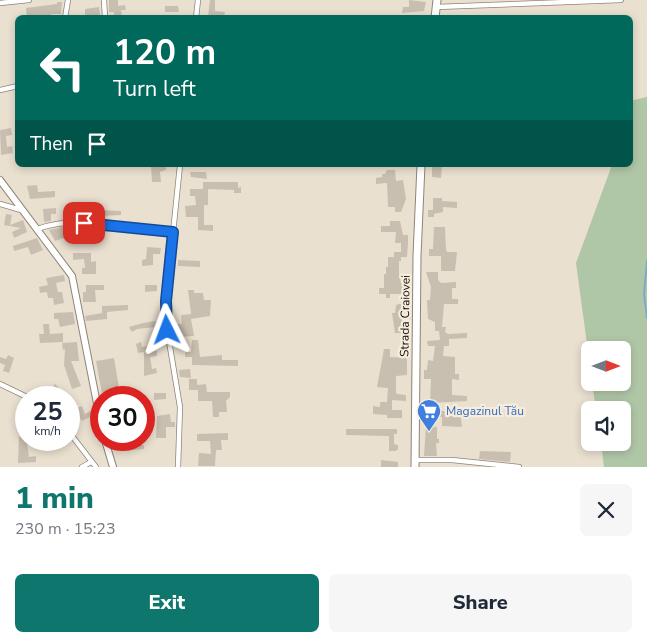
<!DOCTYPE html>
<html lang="en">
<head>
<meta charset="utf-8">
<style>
	body { margin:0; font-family:"Nunito Sans",sans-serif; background:#f6f6f7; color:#1f2937; height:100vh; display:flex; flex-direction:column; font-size:19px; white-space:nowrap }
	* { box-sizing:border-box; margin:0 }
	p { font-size:16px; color:#747a83 }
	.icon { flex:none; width:28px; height:28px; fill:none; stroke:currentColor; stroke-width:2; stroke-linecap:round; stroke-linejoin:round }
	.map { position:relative; height:467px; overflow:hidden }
	.side { display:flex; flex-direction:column; background:#fff; flex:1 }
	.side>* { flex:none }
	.top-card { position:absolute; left:15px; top:15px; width:618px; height:152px; border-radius:8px; box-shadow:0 2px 8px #0003; background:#00695c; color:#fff; overflow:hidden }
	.needle { width:32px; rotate:90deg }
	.tools { position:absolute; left:581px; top:341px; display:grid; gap:10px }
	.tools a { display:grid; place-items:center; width:50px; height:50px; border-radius:8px; background:#fff; box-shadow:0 2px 8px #0003; font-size:25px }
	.speed { position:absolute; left:15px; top:386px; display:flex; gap:10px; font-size:25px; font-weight:700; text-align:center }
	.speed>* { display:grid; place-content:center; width:65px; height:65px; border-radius:50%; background:#fff; box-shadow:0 2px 8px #0003; line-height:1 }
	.speed small { font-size:12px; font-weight:400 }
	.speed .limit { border:8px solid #d22; background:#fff; color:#111 }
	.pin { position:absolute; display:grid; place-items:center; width:42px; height:42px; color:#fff; margin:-21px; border-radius:10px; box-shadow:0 2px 8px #0006 }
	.me { position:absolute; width:55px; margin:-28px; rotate:357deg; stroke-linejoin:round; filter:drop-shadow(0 0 4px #0008) }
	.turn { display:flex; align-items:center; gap:18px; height:105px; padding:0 15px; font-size:22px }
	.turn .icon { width:65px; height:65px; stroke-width:2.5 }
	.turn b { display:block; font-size:35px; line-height:42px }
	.then { display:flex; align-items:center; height:48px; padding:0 15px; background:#0003; gap:10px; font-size:19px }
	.round { display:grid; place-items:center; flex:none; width:52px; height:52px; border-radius:8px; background:#f6f6f7 }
	.summary { display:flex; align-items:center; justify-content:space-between; height:85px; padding:0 15px }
	h1 { font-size:30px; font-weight:800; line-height:38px; color:#0f766e }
	.primary-button { display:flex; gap:10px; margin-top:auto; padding:10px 15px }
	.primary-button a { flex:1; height:58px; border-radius:8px; background:#0f766e; color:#fff; font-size:20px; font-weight:800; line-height:58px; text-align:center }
	.primary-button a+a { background:#f6f6f7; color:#1f2937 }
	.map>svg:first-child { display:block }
</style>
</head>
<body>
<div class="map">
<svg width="647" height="467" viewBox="0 0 647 467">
	<rect width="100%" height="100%" fill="#eae0d0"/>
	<!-- green -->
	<polygon fill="#b0c7a7" points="647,97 647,467 604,467 601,443 622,442 622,410 596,410 592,383 622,382 622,350 590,350 590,366 576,263 612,165 630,165 630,101"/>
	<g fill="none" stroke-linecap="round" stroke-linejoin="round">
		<!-- stream -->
		<polyline stroke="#7bacc6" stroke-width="2" points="647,261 644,294 647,318"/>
	</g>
	<!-- building -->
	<g fill="#c9bfb0">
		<polygon points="109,0 118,0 118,6 125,5 126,10 121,10 122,16 114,17 114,12 109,12"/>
		<polygon points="210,0 215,0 215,11 225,12 224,17 208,16"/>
		<polygon points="409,0 426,2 424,11 402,13 403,7 409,7"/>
		<polygon points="57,2 62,2 61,14 51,14 52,18 27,18 26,8 57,4"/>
		<polygon points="165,6 178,6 179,12 165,12"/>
		<polygon points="99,7 100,15 85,18 85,9"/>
		<polygon points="11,128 12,135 6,136 7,147 12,146 13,153 1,155 0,130"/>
		<polygon points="151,165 166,165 166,170 160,172 161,182 152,182"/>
		<polygon points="432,165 442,165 441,178 432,177"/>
		<polygon points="387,170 395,170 396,181 403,180 406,199 401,212 395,212 395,207 388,207 387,183 376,184 376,178 382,177 382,174 385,174"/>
		<polygon points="190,172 206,172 207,179 191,177"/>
		<polygon points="203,182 238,182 238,188 241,187 241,193 234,193 234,190 208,189 208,205 204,205 204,225 213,225 213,231 198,230 198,217 186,217 185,206 196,205 195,196 190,196 190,189 203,189"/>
		<polygon points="37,185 38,192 55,191 55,197 30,199 27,186"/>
		<polygon points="433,198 442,198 442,201 457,202 457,208 443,207 443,212 434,214 434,217 428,217 428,210 433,210"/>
		<polygon points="56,208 56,214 51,214 51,221 44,222 43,209"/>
		<polygon points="100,210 121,211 121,215 100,216"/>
		<polygon points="6,214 12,215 10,225 23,220 27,232 14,238 12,232 21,228 4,225"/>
		<polygon points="390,221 400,221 403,235 408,235 408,243 407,257 401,257 401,261 399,261 399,274 401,283 404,283 405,288 402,288 402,294 390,294 390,298 386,298 386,294 379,294 379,288 384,288 384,274 386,274 386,267 388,267 388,257 394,257 394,252 401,252 401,243 395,243 396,232 381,232 381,226 390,226"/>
		<polygon points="63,227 67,237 55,241 49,230"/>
		<polygon points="434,227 445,227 446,249 447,252 457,252 455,271 441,271 441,256 429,256 429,249 433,249"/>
		<polygon points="37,238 43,250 31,255 28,247 14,251 13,246"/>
		<polygon points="147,247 161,248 160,254 153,254 153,265 142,266 142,260 146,259"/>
		<polygon points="73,253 91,253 91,262 96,261 96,274 82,274 82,268 85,268 84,259 73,260"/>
		<polygon points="178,260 200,261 200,267 178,266"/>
		<polygon points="426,272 438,272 438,280 441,283 456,282 456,288 452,288 452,299 458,299 458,304 444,304 442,327 446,327 445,332 448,334 467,333 467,338 449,339 449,346 444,346 443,356 455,357 455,374 459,374 459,380 452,379 452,395 467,396 467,401 430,403 431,379 424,379 424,370 427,370 428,360 433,361 435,346 428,346 427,341 440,340 439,331 435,331 435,322 428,319 427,300 430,300 431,287"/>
		<polygon points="64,275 65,281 56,283 58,292 62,292 64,303 54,305 53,298 48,298 47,292 40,293 39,287 48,285 46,278"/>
		<polygon points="86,285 104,285 104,290 95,290 96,302 83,302 83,292 86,292"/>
		<polygon points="145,285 157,285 157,291 145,292"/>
		<polygon points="188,290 194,290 194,293 203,293 204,300 211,300 210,316 191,319 194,336 177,337 176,324 182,324 181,315 191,314"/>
		<polygon points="399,304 404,304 401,329 407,329 407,333 395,333 392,313 395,313 396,305"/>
		<polygon points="128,305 128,310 107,312 107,319 86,321 85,316 102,313 102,306"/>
		<polygon points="73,312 75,324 60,327 58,319 54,319 54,313"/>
		<polygon points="156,321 156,327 137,329 132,332 130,329 129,327 143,323"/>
		<polygon points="43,324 49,324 50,334 63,333 63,342 40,343 39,334 44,334"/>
		<polygon points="192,340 198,340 200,357 222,355 222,360 238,360 238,366 192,365 192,357 185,357 185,352 191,352"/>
		<polygon points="77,342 79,361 71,361 81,386 72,389 64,365 65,349 63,350 62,343"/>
		<polygon points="141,342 142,347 148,346 150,351 157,351 157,356 150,357 152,369 156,368 157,373 144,376 144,352 138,353 136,344"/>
		<polygon points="384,349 390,349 390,357 407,358 407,375 396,376 396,392 397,394 406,395 406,401 392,400 392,410 402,410 402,418 387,418 387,415 373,414 373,406 380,407 380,402 387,402 388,388 377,387"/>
		<polygon points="8,355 14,358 9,373 3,371 5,365 0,363 0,357 6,359"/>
		<polygon points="114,358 120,394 115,395 115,392 102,394 96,361"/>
		<polygon points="190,369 191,378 180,377 179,370"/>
		<polygon points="189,379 197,379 197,385 206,384 207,392 230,392 230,397 226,401 227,412 219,412 219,417 213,417 212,401 198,401 198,390 189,390"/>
		<polygon points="55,384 60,389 52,398 43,398"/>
		<polygon points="154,393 166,393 166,399 154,400"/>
		<polygon points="72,398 77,408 82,406 85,414 90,411 92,416 82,421 79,416 71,419 69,416 69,400"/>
		<polygon points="432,411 460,411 462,427 442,426 442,417 432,417"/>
		<polygon points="170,414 171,422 175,422 175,427 166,427 166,438 156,438 157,416"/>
		<polygon points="426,426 437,427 437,439 439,439 439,443 436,443 437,456 424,456"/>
		<polygon points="346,429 397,429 397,434 394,434 394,444 398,445 398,449 396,451 389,451 389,436 346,435"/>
		<polygon points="228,433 228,440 221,440 222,450 216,450 215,466 198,466 199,453 211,454 210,441 197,441 197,434"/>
		<polygon points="19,436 26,437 29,457 36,456 36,462 18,463"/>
		<polygon points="130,440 130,444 144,445 144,449 120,451 118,442"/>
		<polygon points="480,451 511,452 510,462 479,459"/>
		<polygon points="381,460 398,462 398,467 381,467"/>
	</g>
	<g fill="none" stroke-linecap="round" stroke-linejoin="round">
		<!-- street casing -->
		<g stroke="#8e8576" stroke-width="6">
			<g id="street">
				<polyline points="104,0 105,18"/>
				<polyline points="0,3 29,0"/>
				<polyline points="436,7 621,0"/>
				<polyline points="65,18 68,0"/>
				<polyline points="196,18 198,0"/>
				<polyline points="0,90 18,86"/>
				<polyline points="0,204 21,210"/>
				<path d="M37 229C79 214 130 227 173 232"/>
				<polyline points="0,384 29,398"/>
				<polyline points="69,432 96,467"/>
				<polyline points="415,460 452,460 519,467"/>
				<polyline points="82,467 91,462"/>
				<polyline points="178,467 180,407 167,329 166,301 180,165"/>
			</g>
		</g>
		<!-- secondary casing -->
		<g stroke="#8e8576" stroke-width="8">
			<g id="secondary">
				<polyline points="0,180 72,276 101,424"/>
				<polyline points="105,440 113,467"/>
			</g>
		</g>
		<!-- primary casing -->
		<g stroke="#8e8576" stroke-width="9">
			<g id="primary">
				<polyline points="435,18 437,0"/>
				<polyline points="415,467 417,256 421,165"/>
			</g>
		</g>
		<!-- street -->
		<use href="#street" stroke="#fff" stroke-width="4.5"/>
		<!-- secondary -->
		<use href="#secondary" stroke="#fff" stroke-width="6"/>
		<!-- primary -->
		<use href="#primary" stroke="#fff" stroke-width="7"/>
	</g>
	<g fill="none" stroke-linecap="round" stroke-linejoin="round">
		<!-- route casing -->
		<g stroke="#114b97" stroke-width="12">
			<polyline id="route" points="84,223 173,232 166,301 167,330"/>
		</g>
		<!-- route -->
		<use href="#route" stroke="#1a73e8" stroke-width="9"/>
	</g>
	<!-- icons -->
	<defs>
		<g id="supermarket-pin" transform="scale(1.25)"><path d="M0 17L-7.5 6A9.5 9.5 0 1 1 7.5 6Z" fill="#3f7fe0" stroke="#f7eddd"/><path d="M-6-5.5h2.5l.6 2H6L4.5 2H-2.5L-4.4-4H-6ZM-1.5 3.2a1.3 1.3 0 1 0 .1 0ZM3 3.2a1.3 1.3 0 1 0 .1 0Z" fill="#fff"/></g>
	</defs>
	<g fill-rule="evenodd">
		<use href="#supermarket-pin" x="429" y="411"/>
	</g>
	<g text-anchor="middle" stroke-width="4.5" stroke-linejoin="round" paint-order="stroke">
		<!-- street labels -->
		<g font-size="12" fill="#100d08" stroke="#f7eddd">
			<text transform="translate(405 316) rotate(-89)" y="4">Strada Craiovei</text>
		</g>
		<!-- shop labels -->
		<g font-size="12" fill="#366cbe" stroke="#f7eddd" text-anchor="start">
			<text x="446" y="415">Magazinul Tău</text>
		</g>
	</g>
</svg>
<div class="tools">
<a><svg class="needle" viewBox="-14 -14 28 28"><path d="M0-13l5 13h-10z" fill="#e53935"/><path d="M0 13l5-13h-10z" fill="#747a83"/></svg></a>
<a><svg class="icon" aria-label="sound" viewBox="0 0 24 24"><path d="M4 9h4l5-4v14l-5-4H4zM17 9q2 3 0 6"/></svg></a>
</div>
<div class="speed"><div>25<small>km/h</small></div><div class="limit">30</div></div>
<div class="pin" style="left:84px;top:223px;background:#d93025"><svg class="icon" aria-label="arrive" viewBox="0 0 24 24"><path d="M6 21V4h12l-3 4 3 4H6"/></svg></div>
<svg class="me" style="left:167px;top:330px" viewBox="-20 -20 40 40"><path d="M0-17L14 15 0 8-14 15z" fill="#1a73e8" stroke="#fff" stroke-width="4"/></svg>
<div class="top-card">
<div class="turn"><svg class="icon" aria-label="left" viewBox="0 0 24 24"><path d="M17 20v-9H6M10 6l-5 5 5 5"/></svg><div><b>120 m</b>Turn left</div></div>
<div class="then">Then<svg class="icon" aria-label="arrive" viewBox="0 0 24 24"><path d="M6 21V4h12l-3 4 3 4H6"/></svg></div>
</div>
</div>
<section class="side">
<div class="summary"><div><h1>1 min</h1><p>230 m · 15:23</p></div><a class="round"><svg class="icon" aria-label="close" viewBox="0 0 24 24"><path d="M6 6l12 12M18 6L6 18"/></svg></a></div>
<div class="primary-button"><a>Exit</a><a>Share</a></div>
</section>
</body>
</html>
